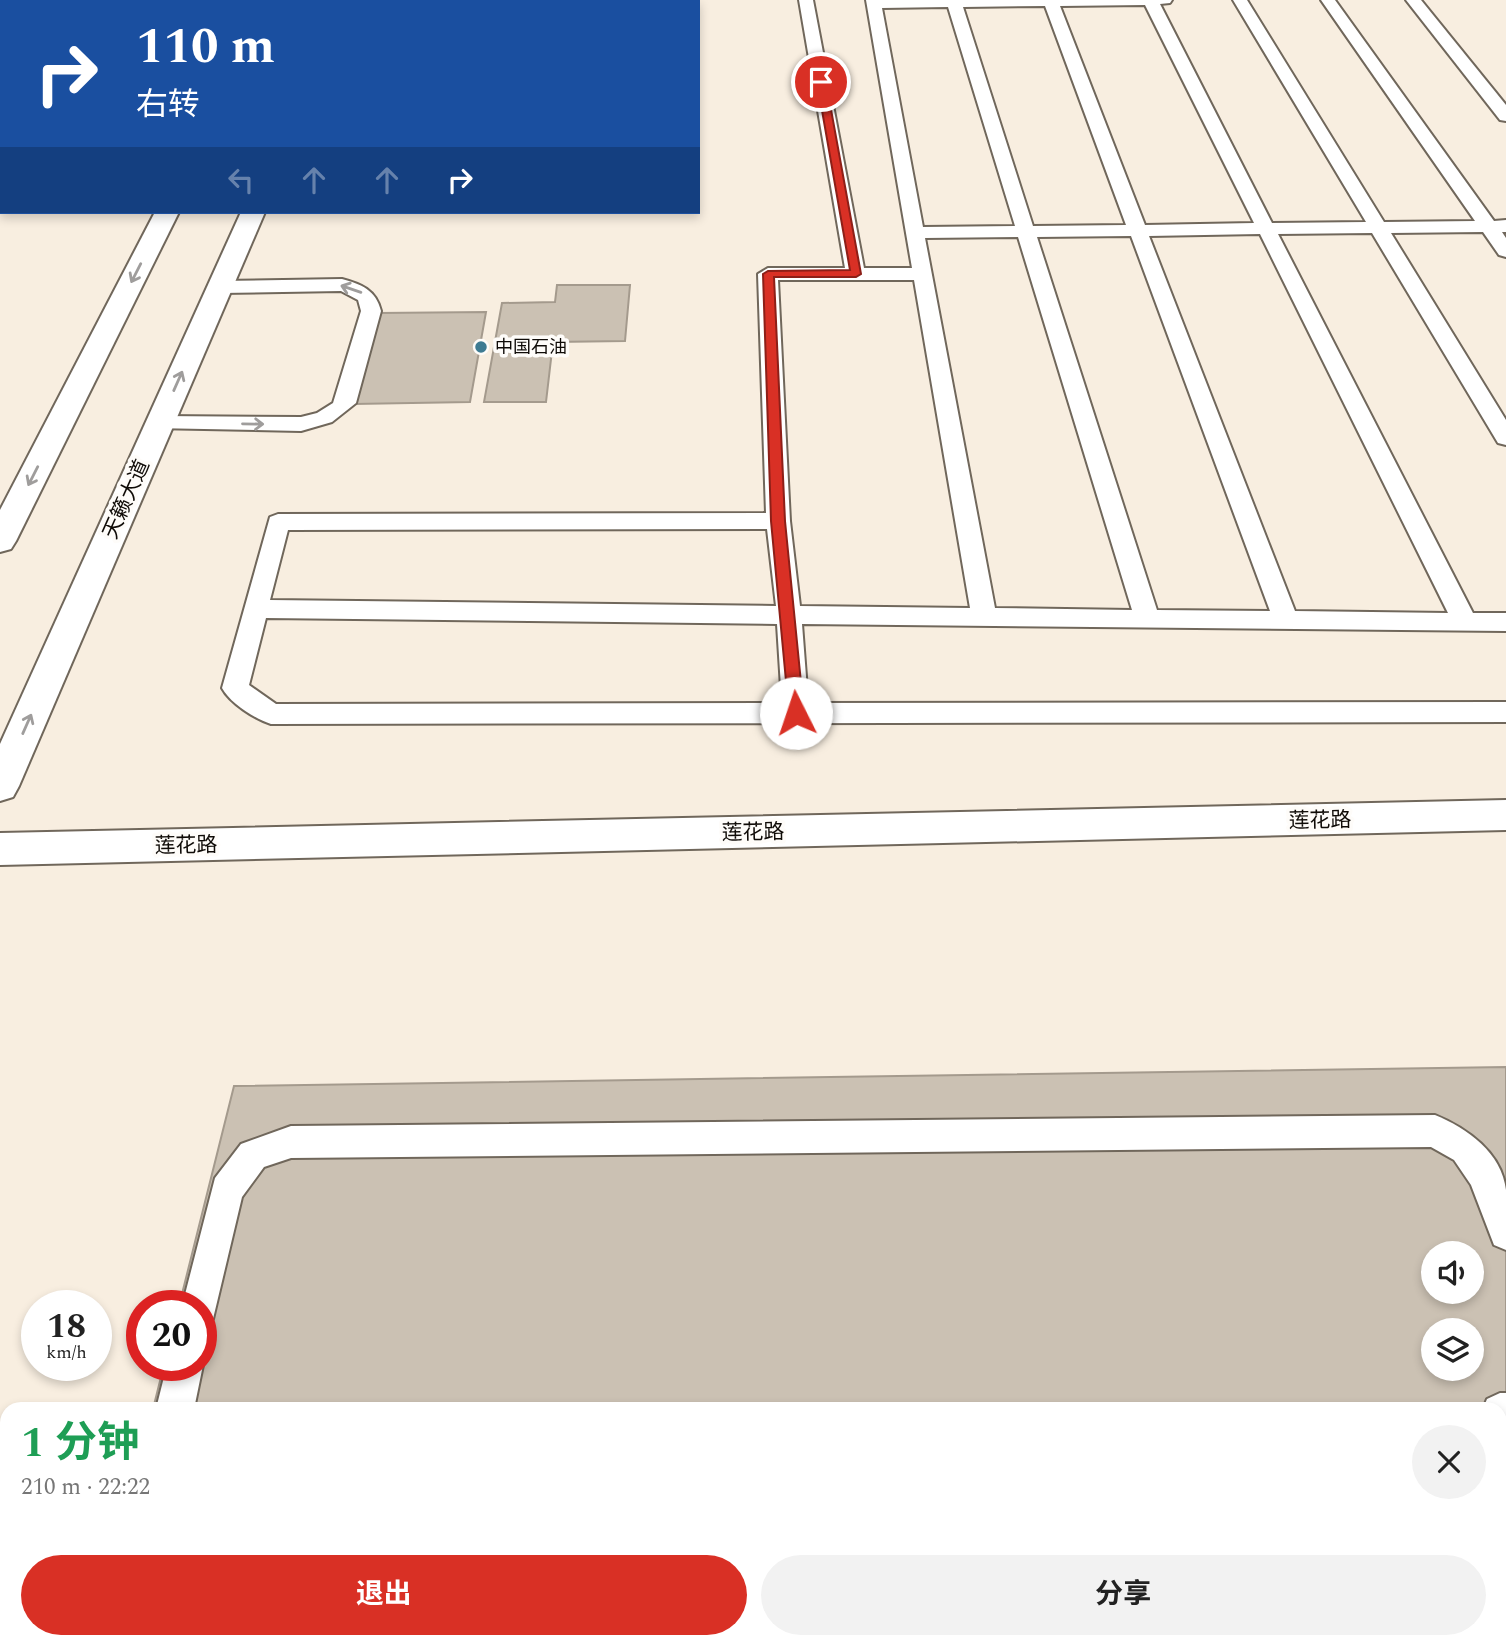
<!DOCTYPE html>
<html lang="zh">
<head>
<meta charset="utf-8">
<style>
	body { margin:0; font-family:Spectral,"Noto Sans SC",serif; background:#f2f2f2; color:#222; height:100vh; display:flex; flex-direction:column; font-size:26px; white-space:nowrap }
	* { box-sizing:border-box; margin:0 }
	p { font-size:23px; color:#767676 }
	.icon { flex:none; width:38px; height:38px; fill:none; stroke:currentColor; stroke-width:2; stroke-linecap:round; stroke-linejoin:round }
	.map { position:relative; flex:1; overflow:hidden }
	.panel { position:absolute; left:0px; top:1402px; width:1507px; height:247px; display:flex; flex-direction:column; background:#fff; border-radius:21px 21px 0 0; box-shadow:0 4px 10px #0003 }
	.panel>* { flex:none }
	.hud { position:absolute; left:0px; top:0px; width:700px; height:214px; box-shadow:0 4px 10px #0003; background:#1a4fa0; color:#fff; overflow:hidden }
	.buttons { position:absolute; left:1421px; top:1241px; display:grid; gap:14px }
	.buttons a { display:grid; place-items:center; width:63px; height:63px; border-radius:50%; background:#fff; box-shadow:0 4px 10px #0003; font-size:35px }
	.speed { position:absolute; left:21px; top:1290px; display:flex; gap:14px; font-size:35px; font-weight:700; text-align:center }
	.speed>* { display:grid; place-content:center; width:91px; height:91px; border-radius:50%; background:#fff; box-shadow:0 4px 10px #0003; line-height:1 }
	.speed small { font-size:18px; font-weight:400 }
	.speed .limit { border:10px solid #d22; background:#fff; color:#111 }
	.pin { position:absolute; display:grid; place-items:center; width:60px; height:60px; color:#fff; margin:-30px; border:4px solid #fff; border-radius:50%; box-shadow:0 2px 7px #0007 }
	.me { position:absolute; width:77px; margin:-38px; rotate:356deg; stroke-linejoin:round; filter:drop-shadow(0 0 5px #0008) }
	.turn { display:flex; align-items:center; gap:24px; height:147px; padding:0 21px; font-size:32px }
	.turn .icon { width:91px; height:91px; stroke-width:2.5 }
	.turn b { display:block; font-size:49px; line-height:60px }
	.lanes { display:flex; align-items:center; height:66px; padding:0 21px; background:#0003; justify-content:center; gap:35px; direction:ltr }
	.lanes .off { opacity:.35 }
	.round { display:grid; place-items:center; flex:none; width:74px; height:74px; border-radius:37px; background:#f2f2f2 }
	.headline { display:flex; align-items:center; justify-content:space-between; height:119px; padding:0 21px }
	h1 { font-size:42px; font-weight:700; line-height:52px; color:#1e9e55 }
	.button { display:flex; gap:14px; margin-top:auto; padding:14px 21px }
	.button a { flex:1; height:80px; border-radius:42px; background:#d93025; color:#fff; font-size:28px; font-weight:700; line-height:80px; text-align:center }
	.button a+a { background:#f2f2f2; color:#222 }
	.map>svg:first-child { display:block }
</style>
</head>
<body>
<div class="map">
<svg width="1506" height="1648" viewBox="0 0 1506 1648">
	<rect width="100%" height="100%" fill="#f8eee0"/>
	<!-- building -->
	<g fill="#cbc1b3" stroke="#a49a8d" stroke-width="2" fill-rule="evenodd">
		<polygon points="0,0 46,0 2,2 0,65"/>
		<polygon points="557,285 630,285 625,341 553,342 546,402 484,402 502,303 555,302"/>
		<polygon points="486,312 470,402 354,404 379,313"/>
		<path d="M1506 1067V1648H93L95 1642H1500V1409H153L164 1365H201V1306H179L234 1086ZM1433 1253H1472V1292H1433ZM1433 1330H1472V1368H1433Z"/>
	</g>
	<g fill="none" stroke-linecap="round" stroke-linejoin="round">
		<!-- service casing -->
		<g stroke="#70675b" stroke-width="4">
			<g id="service">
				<polygon points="93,0 107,0 92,2"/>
				<path d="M799 0H813L864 268H912L866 0H1172L1170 3 1160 4 1272 223 1366 222 1233 0H1247L1384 222 1475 221 1321 0H1335L1494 221 1506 220V232H1502L1506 238V257L1499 255 1483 232 1391 233 1506 420V445L1498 443 1372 233 1278 234 1473 613H1506V631L802 624 808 703 1506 702V722L271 724C255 719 230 703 222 688L270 517 278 514 766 513 758 274 768 268H845ZM1145 5 1254 223 1145 225 1060 6ZM1045 6 1126 225 1033 226 963 7ZM948 7 1015 226 923 227 882 8ZM1260 234 1448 613 1295 611 1149 236ZM1131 236 1270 611 1157 610 1037 237ZM1018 237 1132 610 995 608 925 238ZM778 280H914L970 608 800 606 790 521ZM767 529 776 606 270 600 288 530ZM266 618 777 624 782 703 276 704 249 685Z"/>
				<polygon points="1406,0 1421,0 1506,105 1506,121 1500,120"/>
				<polygon points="0,141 2,141 0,154"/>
				<path d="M342 279C361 284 376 290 381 311L356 403 332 422 301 431 152 428 149 423 152 418 160 416 301 417 317 413 333 403 361 311 358 300 341 291 220 293 210 287 220 281Z"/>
				<path d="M1435 1115C1467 1128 1502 1153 1506 1190 1506 1210 1506 1231 1506 1250L1494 1245 1471 1185 1454 1160 1431 1147 291 1158 264 1167 242 1197 213 1319 201 1323V1306H182L215 1178 241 1144 291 1126Z"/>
				<polygon points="201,1360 203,1365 194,1409 156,1409 167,1365 201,1365"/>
				<polygon points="1500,1393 1506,1393 1506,1431 1500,1431 1500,1409 1483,1409 1487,1399"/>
				<polygon points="97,1642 139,1642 138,1648 96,1648"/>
			</g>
		</g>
		<!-- tertiary casing -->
		<g stroke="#70675b" stroke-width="4">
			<polygon id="tertiary" points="1506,800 1506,830 0,865 0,833"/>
		</g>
		<!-- secondary casing -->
		<g stroke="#70675b" stroke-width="4">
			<g id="secondary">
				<polygon points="265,0 285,0 264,2"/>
				<rect x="335" y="0" width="20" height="2"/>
				<polygon points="155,212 179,212 16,541 11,549 0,552 0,510"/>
				<polygon points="241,212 265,212 19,786 13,797 0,801 0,744"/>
			</g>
		</g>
		<!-- service -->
		<use href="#service" fill="#fff" fill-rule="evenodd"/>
		<!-- tertiary -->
		<use href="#tertiary" fill="#fff" fill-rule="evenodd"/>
		<!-- secondary -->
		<use href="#secondary" fill="#fff" fill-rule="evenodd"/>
	</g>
	<!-- one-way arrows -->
	<defs><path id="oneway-shaft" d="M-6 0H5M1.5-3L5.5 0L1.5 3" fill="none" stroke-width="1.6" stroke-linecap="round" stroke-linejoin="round" transform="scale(1.75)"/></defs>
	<g stroke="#9f9d9c">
		<use href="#oneway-shaft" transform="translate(136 273) rotate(117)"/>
		<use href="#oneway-shaft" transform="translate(351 289) rotate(-161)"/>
		<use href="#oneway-shaft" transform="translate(178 381) rotate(-66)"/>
		<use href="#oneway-shaft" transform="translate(253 424) rotate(1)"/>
		<use href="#oneway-shaft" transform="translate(33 476) rotate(117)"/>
		<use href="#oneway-shaft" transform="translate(27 724) rotate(-66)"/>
	</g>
	<!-- route -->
	<polygon fill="#d93025" stroke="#8d1f18" stroke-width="2" points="821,79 826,82 861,274 856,277 774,277 785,521 804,713 796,718 789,713 771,521 763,274 768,271 850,270 817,82"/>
	<!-- markers -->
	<circle fill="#3e7b92" stroke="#fefcf9" stroke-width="2.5" cx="481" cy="347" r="7"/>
	<g text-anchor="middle" stroke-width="7" stroke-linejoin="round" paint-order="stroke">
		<!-- far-poi labels -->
		<g font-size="18" fill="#0f0b07" stroke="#fefcf9" text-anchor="start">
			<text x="495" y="353">中国石油</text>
		</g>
		<!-- street labels -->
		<g font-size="21" fill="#0f0b07" stroke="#fefcf9">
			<text transform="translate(126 499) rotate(-66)" y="7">天籁大道</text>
			<text transform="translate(1320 820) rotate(-1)" y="7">莲花路</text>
			<text transform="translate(753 832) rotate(-1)" y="7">莲花路</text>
			<text transform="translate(186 845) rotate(-1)" y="7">莲花路</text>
		</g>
	</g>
</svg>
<div class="buttons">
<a><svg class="icon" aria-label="sound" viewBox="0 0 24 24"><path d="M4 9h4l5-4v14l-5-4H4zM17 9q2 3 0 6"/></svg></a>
<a><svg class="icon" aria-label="layers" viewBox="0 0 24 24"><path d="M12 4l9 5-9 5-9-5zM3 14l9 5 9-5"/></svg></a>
</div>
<div class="speed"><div>18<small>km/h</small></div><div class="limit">20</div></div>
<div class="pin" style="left:821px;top:82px;background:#d93025"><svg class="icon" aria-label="arrive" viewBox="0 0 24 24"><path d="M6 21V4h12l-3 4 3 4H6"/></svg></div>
<svg class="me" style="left:796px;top:713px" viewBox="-20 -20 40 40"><circle r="19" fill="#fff"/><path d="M0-13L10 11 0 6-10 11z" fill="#d93025"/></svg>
<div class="hud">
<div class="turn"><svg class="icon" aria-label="right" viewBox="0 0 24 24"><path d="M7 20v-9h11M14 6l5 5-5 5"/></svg><div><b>110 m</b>右转</div></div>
<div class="lanes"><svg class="icon off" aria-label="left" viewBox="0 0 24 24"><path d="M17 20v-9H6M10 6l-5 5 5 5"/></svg><svg class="icon off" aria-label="ahead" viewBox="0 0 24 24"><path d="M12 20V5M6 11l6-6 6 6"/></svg><svg class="icon off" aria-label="ahead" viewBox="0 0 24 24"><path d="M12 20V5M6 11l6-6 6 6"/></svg><svg class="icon" aria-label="right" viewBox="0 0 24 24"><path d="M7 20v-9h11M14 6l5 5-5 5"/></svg></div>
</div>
<section class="panel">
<div class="headline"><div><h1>1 分钟</h1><p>210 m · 22:22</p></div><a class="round"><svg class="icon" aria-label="close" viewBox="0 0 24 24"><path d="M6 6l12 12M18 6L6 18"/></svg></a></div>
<div class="button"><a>退出</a><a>分享</a></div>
</section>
</div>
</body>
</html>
